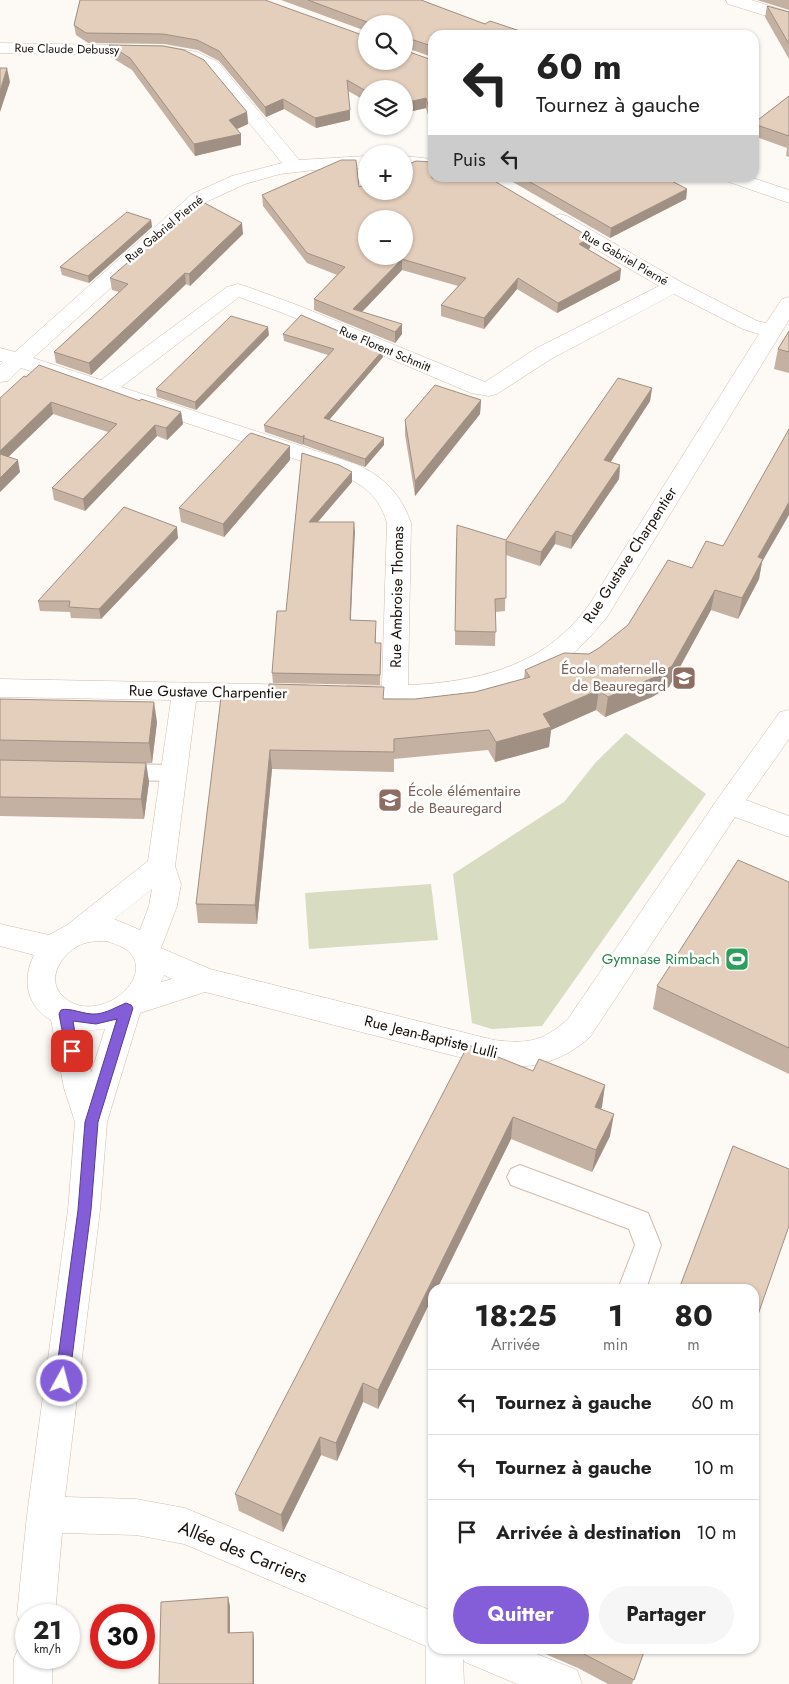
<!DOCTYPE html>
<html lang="fr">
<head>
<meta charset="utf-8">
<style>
	body { margin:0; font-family:Jost,sans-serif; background:#f6f6f6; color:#222; height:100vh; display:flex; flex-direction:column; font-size:19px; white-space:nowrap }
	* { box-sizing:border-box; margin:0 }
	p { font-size:16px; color:#767676 }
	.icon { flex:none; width:28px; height:28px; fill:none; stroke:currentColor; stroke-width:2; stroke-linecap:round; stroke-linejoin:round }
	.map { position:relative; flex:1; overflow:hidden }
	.panel { position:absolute; left:428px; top:1284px; width:331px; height:370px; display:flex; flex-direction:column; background:#fff; border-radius:15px; box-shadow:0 1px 4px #0004 }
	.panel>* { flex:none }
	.hud { position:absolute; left:428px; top:30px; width:331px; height:152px; border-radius:15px; box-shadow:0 1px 4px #0004; background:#fff; color:#222; overflow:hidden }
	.fabs { position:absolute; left:358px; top:15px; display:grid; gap:10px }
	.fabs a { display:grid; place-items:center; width:55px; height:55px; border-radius:50%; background:#fff; box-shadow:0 1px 4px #0004; font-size:25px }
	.speed { position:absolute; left:15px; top:1604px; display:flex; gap:10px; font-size:25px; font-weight:700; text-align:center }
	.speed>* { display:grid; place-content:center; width:65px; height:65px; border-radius:50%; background:#fff; box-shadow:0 1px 4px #0004; line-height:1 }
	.speed small { font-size:12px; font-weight:400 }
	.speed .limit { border:8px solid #d22; background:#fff; color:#111 }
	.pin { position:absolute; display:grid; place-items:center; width:42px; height:42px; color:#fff; margin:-21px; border-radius:10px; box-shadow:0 2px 8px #0006 }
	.me { position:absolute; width:55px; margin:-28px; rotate:7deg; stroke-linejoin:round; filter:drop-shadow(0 0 4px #0008) }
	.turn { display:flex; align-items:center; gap:18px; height:105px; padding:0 25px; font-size:22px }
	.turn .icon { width:65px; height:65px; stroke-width:2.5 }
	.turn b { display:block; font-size:35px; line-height:42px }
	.then { display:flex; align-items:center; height:48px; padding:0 25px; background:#0003; gap:10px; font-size:19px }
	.eta { display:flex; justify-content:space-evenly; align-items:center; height:85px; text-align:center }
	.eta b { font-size:30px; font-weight:700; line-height:35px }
	.button { display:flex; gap:10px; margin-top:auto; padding:10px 25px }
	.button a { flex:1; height:58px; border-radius:30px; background:#845ed9; color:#fff; font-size:20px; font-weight:700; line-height:58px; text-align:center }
	.button a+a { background:#f6f6f6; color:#222 }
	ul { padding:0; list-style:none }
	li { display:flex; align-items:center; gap:15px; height:65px; padding:0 25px; border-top:1px solid #e0e0e0 }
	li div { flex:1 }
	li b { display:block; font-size:19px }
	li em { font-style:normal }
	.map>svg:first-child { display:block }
</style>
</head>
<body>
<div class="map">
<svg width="789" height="1684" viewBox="0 0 789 1684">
	<rect width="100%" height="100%" fill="#fdf9f5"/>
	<!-- green -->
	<g fill="#d8dcc0">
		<polygon points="626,733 706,794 542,1026 492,1029 472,1023 453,874 564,802 596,762"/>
		<polygon points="431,884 438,940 309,949 305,893"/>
	</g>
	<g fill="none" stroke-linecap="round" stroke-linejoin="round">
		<!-- service casing -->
		<g stroke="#d1bcaa" stroke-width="2">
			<g id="service">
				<polygon points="118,764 175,765 183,767 186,773 183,779 175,781 118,780 110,778 107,772 110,766"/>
				<polygon points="520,1165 648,1213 661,1245 646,1289 618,1289 635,1245 629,1229 511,1185 507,1177 511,1169"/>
			</g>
		</g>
		<!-- minor casing -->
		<g stroke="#d1bcaa" stroke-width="1">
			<g id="minor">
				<polygon points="726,0 751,0 789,12 789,23 728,4"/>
				<path d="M0 43 164 46 197 52 218 62 299 160 366 156V168L323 169 280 174 245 184 206 202 33 358 101 380 227 287 238 284 245 286 297 305 485 382 535 349 659 286 553 224 550 220 553 216 560 214 567 216 681 282 757 321 766 323 782 299 789 297V320L607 617C599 626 592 635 584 643 538 690 465 700 402 704 382 705 358 707 338 701L334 695 338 689 347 686H382L387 523C379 496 365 486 340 474L21 368 8 381 0 382V365L3 362 0 361V348L15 352 192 194 232 176 282 163 206 70 186 60 164 56 0 53ZM674 294 743 329 759 334 589 605C582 614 575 623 566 631 525 671 463 683 408 685L411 523C401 494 384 477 356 464L121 387 239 297 283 313 471 393 489 396 497 394 551 359Z"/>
				<polygon points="404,156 432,159 432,171 404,168"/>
				<polygon points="727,178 753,178 789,190 789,203 729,182"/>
				<path d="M0 679 307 685 316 688 320 694 316 700 307 703 196 701 175 866 181 884 177 906 161 948 210 969 494 1040C527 1044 543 1042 568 1019L719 797 780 712 789 710V739L746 800 789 816V837L735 817 590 1037C562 1062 531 1070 494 1066L205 992 140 1013 107 1122 100 1210 65 1497 136 1499 185 1508 432 1611V1649H524L577 1670 582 1684H517L465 1662 463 1659 464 1684H426V1646L184 1544 136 1535 62 1533 55 1615H26V1630L23 1628 17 1615 27 1515 68 1210 75 1122 64 1088 51 1020C26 1006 22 979 34 955L0 946V924L49 935 67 925 148 861 171 700 0 697ZM152 889 149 906 140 930 114 919ZM106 941C112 943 119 945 124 948 162 973 101 1026 66 999 44 983 59 955 80 945 88 941 98 941 106 941ZM164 975 172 979 161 982ZM105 1029 91 1073 83 1031Z"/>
				<polygon points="26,1642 26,1658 52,1658 52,1684 14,1684 14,1658 20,1645"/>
			</g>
		</g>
		<!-- service -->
		<use href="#service" fill="#fff" fill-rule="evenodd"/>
		<!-- minor -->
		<use href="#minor" fill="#fff" fill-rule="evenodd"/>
	</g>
	<!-- wall -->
	<g fill="#c4b1a2">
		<polygon points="80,0 366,61 432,60 432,129 426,108 404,113 404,89 366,89 366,101 348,91 350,120 316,128 284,109 266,117 219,61 198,50 164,44 88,43 76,35 74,25"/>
		<polygon points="281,0 421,0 485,24 526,33 526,35 432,35 432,57 404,47 404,24 366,24 366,31"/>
		<polygon points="757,0 789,0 789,10"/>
		<polygon points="767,6 789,12 789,59 765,17"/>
		<polygon points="109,45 247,112 248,124 237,129 241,145 195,156 132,70 111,57"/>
		<polygon points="789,96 789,157 786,156 787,148 754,136 754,123"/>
		<polygon points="503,178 666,178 687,189 686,199 610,238 506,178"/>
		<polygon points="359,187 591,238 590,248 588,250 620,280 557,313 517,289 484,329 441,316 441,305 458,286 402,270 362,312 402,324 402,334 395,343 314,310 314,299 337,275 307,263 263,206 262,195"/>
		<polygon points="151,220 152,227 89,283 62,275 60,267"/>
		<polygon points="243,234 190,286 186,284 91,375 56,363 54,352 119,292 112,290 110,278"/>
		<polygon points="789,331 789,373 774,369 778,349"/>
		<polygon points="283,334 383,357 329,420 384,445 365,467 304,445 304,443 303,445 265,432 264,425 328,355 284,341"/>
		<polygon points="269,335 196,410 157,397 156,389"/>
		<polygon points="652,388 650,401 610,462 620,465 619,479 571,549 555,544 540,566 506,555 505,611 496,612 495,646 455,645 456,538 506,540"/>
		<polygon points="0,398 140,401 181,412 183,424 167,440 157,436 85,511 54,500 52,488 108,432 53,414 8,457 20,472 0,492"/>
		<polygon points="481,400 480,414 415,496 405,435 405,420"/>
		<polygon points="290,446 290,460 224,537 181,522 179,508"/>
		<polygon points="302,453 352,472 352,482 318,522 354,522 351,620 376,631 376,643 381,643 380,685 273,683 272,673 286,611"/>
		<polygon points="178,538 101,619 71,618 70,612 40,611 38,601"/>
		<polygon points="762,562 759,579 738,619 711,610 669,687 652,697 605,717 596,710 551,730 549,747 495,762 488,750 394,759 394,772 272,769 257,924 198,923 196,904 221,697 415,699 475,692 524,679 525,670 589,654 599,648 628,625 692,568"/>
		<polygon points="0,699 157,722 152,763 146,763 149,782 144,819 0,816"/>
		<polygon points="789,882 789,1074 653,1009 657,986"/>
		<polygon points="533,1071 605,1085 601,1109 610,1136 592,1172 511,1139 437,1289 432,1289 432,1298 378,1409 363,1402 337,1461 321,1455 283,1532 239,1511 235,1494"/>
		<polygon points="544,1649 645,1649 632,1684 608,1684 578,1668 543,1653"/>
	</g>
	<!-- shaded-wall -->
	<g fill="#a09084">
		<polygon points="7,68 10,82 0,112 0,91"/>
		<polygon points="426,98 426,108 404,113 404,103"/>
		<polygon points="283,99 284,109 266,117 265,107"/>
		<polygon points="350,110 350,120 316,128 315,118"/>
		<polygon points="247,112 248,124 230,132 229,120"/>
		<polygon points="241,134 241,145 195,156 194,144"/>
		<polygon points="687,189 686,199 610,238 611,228"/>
		<polygon points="151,220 152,227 89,283 88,276"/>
		<polygon points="242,223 243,234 190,286 189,274"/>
		<polygon points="591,238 590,248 578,255 579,244"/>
		<polygon points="402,259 402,270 357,317 353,309"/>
		<polygon points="621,269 620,280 557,313 558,303"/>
		<polygon points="185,273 186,284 91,375 89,363"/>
		<polygon points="518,278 517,289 484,329 484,318"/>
		<polygon points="402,324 402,334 395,343 395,332"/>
		<polygon points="268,327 269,335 196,410 195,402"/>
		<polygon points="383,350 383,357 324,426 324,418"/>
		<polygon points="652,388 650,401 603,474 604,460"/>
		<polygon points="481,400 480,414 415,496 415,481"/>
		<polygon points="51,402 53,414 0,465 0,451"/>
		<polygon points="181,412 183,424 167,440 166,428"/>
		<polygon points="155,425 157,436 85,511 83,499"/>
		<polygon points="304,435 304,443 303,445 303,437"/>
		<polygon points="384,438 384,445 365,467 365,459"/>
		<polygon points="290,446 290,460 224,537 223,524"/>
		<polygon points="18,460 20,472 0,492 0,478"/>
		<polygon points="620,465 619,479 571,549 572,536"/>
		<polygon points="352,472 352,482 309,532 309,522"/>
		<polygon points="789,502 789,515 762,562 759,579 738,619 742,598 758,557"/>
		<polygon points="354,522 355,532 350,631 350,620"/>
		<polygon points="177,527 178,538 101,619 99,609"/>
		<polygon points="556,531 555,544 540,566 541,552"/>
		<polygon points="715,590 711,610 669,687 652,697 605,717 608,697"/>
		<polygon points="599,690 596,710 551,730 549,747 495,762 496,742 543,714"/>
		<polygon points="154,702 157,722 152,763 149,743"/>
		<polygon points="270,750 272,769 257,924 255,905"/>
		<polygon points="146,763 149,782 144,819 141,799"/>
		<polygon points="605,1085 602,1107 591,1129 595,1107"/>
		<polygon points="614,1114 610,1136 592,1172 596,1150"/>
		<polygon points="513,1117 511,1139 437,1289 432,1289 432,1298 378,1409 378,1390"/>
		<polygon points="363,1383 363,1402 337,1461 336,1443"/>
		<polygon points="320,1437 321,1455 283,1532 281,1515"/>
		<polygon points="228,1597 230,1606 230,1641 228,1633"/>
		<polygon points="253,1632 254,1640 254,1684 253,1684"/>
	</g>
	<!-- building -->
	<g fill="#e4cebc" stroke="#a09084" fill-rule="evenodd">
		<polygon points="80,0 265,0 365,36 366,35 366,61 404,61 404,50 432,60 432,118 426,98 404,103 404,89 366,89 366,91 347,80 350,110 315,118 283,99 265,107 219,51 197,40 163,34 86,33 74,25"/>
		<polygon points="308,0 421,0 485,24 490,21 526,33 524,35 432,35 432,46 404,37 404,24 367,24 367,22"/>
		<polygon points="767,6 789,12 789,44"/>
		<polygon points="109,45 163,46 184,50 204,60 247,112 229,120 241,134 194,144 130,58"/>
		<polygon points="0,68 7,68 0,91"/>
		<polygon points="789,96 789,136 754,124 754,123"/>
		<path d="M341 160H356L359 187 366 184V191H404V166L416 161 432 162V178H486L491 179 591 238 579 244 621 269 558 303 518 278 484 318 441 305 466 278 402 259 353 309 402 324 395 332 314 299 345 267 307 253 262 195ZM366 219H404V256H366Z"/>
		<polygon points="523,178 666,178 687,189 611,228"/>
		<polygon points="199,200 242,223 189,274 185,273 89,363 54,352 128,284 110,278"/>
		<polygon points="127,212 151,220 88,276 60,267"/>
		<polygon points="301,315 383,350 324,418 384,438 365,459 304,438 304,435 303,437 264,425 334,349 283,334"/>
		<polygon points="231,316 268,327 195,402 156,389"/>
		<polygon points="789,331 789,352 778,349"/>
		<polygon points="39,365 140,401 141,399 181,412 166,428 155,425 83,499 52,488 117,424 51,402 0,451 0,398 24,376 26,377"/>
		<polygon points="618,378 652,388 604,460 620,465 572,536 556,531 541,552 506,541 506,598 495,599 496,632 455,631 457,525 506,540"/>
		<polygon points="435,385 481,400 415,481 405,420"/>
		<polygon points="789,429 789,502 758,557 763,559 742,598 715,590 672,666 655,677 608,697 599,690 543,714 551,727 496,742 489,730 394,739 394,752 270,750 255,905 196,904 221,697 268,698 269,684 384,687 383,699 415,699 475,692 530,677 525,670 564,653 589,654 599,648 628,625 668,560 692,568 706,541 723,546"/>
		<polygon points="251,433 290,446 223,524 179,508 248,435"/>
		<polygon points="302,453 339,465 352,472 309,522 354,522 350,620 376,621 375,643 381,643 380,675 272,673 277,611 286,611"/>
		<polygon points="0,454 18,460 0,478"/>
		<polygon points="124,507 177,527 99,609 69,607 70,601 38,601"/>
		<polygon points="0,699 154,702 149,743 0,740"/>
		<polygon points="0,760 146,763 141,799 0,797"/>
		<polygon points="738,860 789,882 789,1048 657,986"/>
		<polygon points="468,1045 533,1071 539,1059 605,1085 595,1107 614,1114 596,1150 513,1117 378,1390 363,1383 336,1443 320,1437 281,1515 235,1494"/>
		<polygon points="733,1146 789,1169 789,1226 754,1326 754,1289 679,1289"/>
		<polygon points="228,1597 228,1633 253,1632 253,1684 159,1684 161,1602"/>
		<polygon points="571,1649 645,1649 634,1680 582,1653"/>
	</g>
	<!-- route -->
	<path fill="#845ed9" stroke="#563d8d" d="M126 1003 131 1005 133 1008 98 1122 91 1210 69 1381 67 1386 62 1388 57 1386 55 1381 78 1210 85 1122 117 1019 96 1024 73 1021 78 1051 77 1055 72 1056 68 1055 66 1051 59 1014 61 1010C69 1007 85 1015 96 1014 107 1013 116 1007 126 1003Z"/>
	<!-- icons -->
	<defs>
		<g id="school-square" transform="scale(1.25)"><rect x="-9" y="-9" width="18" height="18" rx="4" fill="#8d6e63" stroke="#fff"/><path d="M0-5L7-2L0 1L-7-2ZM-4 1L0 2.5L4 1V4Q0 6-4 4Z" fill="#fff"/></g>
		<g id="stadium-square" transform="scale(1.25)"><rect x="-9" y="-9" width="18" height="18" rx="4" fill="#2e9e5b" stroke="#fff"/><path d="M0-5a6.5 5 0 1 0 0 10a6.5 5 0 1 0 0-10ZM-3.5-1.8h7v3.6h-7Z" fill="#fff"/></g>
	</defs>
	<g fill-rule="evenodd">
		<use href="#school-square" x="684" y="678"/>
		<use href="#school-square" x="390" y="800"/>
		<use href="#stadium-square" x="737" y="959"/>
	</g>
	<g text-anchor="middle" stroke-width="5" stroke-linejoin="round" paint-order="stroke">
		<!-- far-street labels -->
		<g font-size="12" fill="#17100a" stroke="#fff">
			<text transform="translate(67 49) rotate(1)" y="4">Rue Claude Debussy</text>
			<text transform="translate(164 229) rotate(-40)" y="4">Rue Gabriel Pierné</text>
			<text transform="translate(625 258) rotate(30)" y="4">Rue Gabriel Pierné</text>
			<text transform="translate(385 349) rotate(23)" y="4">Rue Florent Schmitt</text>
		</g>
		<!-- street labels -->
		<g font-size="15" fill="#17100a" stroke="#fff">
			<text transform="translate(630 555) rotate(-57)" y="5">Rue Gustave Charpentier</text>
			<text transform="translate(397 597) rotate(-89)" y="5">Rue Ambroise Thomas</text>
			<text transform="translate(208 692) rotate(1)" y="5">Rue Gustave Charpentier</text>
			<text transform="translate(431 1037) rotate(14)" y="5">Rue Jean-Baptiste Lulli</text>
		</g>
		<!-- education labels -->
		<g font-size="15" fill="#785e54" stroke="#fff" text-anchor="end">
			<text x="666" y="674">École maternelle<tspan x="666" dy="17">de Beauregard</tspan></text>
			<text x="408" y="796" text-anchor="start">École élémentaire<tspan x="408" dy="17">de Beauregard</tspan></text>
		</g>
		<!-- leisure labels -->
		<g font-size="15" fill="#27864d" stroke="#fff" text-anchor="end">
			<text x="720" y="964">Gymnase Rimbach</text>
		</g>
		<!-- near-street labels -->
		<g font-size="18" fill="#17100a" stroke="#fff">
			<text transform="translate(243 1552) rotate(22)" y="6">Allée des Carriers</text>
		</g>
	</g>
</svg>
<div class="fabs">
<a><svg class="icon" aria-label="search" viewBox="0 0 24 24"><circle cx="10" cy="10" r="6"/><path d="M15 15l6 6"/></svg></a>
<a><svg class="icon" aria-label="layers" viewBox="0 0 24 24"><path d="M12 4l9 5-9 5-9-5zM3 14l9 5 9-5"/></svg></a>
<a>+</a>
<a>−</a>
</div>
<div class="speed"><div>21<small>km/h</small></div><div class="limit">30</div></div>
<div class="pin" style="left:72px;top:1051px;background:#d93025"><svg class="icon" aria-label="arrive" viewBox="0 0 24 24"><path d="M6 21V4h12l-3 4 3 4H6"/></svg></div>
<svg class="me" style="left:62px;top:1381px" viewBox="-20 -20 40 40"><circle r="17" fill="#845ed9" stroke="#fff" stroke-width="3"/><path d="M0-11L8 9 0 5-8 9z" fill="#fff"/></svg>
<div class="hud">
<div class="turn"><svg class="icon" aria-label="left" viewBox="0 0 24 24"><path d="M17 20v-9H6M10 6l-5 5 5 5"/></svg><div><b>60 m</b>Tournez à gauche</div></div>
<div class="then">Puis<svg class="icon" aria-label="left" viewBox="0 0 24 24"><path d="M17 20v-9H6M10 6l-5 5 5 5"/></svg></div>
</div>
<section class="panel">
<div class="eta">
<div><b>18:25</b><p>Arrivée</p></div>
<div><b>1</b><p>min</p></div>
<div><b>80</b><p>m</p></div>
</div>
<ul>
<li><svg class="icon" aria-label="left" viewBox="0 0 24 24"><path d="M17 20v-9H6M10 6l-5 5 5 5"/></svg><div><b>Tournez à gauche</b></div><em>60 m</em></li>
<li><svg class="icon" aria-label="left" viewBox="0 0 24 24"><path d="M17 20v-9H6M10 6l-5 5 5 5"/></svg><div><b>Tournez à gauche</b></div><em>10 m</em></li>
<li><svg class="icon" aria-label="arrive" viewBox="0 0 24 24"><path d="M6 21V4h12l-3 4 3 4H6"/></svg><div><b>Arrivée à destination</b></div><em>10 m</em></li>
</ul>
<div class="button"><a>Quitter</a><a>Partager</a></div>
</section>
</div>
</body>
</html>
